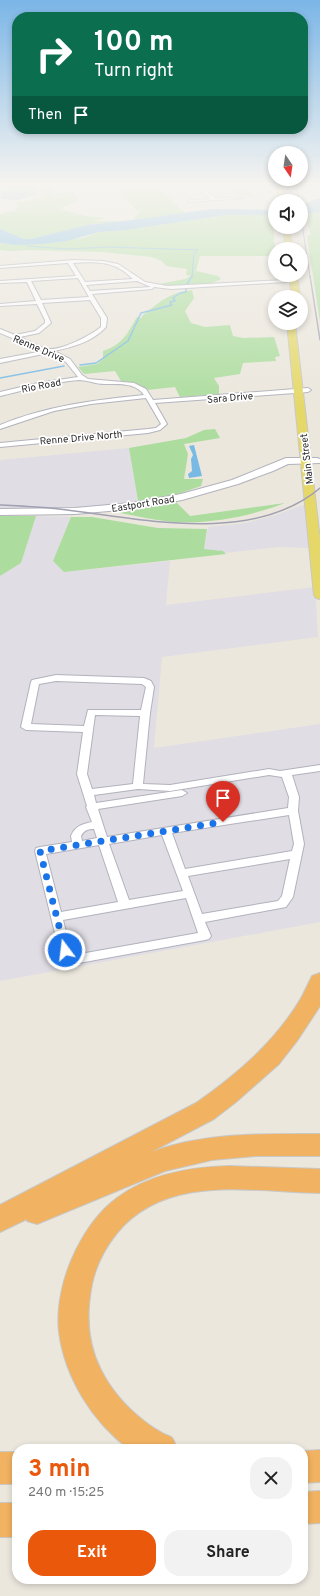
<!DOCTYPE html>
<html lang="en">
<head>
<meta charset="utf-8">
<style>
	body { margin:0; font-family:Overpass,sans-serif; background:#f2f2f2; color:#222; height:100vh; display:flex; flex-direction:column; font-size:15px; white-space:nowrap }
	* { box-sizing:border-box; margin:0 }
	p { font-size:13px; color:#767676 }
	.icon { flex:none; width:22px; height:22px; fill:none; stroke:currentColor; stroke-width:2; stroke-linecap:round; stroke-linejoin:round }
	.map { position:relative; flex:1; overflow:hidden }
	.drawer { position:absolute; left:12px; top:1444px; width:296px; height:140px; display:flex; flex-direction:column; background:#fff; border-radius:16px; box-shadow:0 2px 6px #0003 }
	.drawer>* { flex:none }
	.banner { position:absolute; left:12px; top:12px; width:296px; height:122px; border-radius:16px; box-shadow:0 2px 6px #0003; background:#0b6e4f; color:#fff; overflow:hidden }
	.needle { width:26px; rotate:167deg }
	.tools { position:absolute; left:268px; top:146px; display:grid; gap:8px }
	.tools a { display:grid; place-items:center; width:40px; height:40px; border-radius:50%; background:#fff; box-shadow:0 2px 6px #0003; font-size:20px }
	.pin { position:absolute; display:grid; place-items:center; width:34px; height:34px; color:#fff; margin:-41px -17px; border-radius:50% 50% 50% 0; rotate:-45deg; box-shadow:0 0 4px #0007 }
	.pin .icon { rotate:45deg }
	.me { position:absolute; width:44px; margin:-22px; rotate:345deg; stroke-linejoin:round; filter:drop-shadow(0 0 3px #0008) }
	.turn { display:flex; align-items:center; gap:14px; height:84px; padding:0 16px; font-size:18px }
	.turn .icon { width:52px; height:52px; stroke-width:2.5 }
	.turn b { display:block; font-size:28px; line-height:34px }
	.then { display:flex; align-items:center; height:38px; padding:0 16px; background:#0003; gap:8px; font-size:15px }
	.round { display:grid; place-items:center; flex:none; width:42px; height:42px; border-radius:16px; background:#f2f2f2 }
	.head { display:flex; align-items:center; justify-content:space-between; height:68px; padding:0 16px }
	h1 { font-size:24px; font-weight:700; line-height:30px; color:#ea580c }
	.primary-button { display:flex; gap:8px; margin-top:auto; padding:8px 16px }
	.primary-button a { flex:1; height:46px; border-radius:16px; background:#ea580c; color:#fff; font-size:16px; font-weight:700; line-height:46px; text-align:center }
	.primary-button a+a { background:#f2f2f2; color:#222 }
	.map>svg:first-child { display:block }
</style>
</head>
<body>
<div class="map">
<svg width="320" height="1596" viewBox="0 0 320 1596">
	<rect width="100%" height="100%" fill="#ebe7dd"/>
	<!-- industrial -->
	<g fill="#e0dde4">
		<polygon points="129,448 138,504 99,508 0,510 0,460"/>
		<polygon points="306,504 310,548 279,547 224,553 223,551 204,550 208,527 246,523 276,515"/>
		<polygon points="36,516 71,517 53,561 64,572 170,561 166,605 315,587 318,637 162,657 154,748 320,724 320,922 0,981 0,576 21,563"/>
	</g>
	<!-- green -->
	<g fill="#acdd9e">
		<polygon points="38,185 47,185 52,190 53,194 72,191 78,200 60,209 86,216 105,218 94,221 122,221 87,225 31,239 24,239 0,229 0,214 16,210 19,206 15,202 23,202 45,196"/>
		<polygon points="113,185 155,185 185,213 133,220 139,213"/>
		<polygon points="202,185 240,185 245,190 250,191 255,197 239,196 231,191 240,190 235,187 206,188"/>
		<polygon points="320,212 320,322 307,236 311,234 304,214"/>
		<path d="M225 215H271L273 217 275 256H200L196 271 218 276 221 279C202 289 179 287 159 284L185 279 191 276 186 275 187 269 166 266 162 261 151 257 102 252 28 250 12 251 0 250V243L15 245 83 238 99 232 126 230Z"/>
		<path d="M192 290 194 298 185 311 191 323 205 327 230 325 233 336 243 338 274 337 280 356 275 357 276 361 243 363 240 374 214 378 219 386V394L180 397 175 387 147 390 140 385 121 381 115 371 84 374 78 367 97 364 103 359V351C123 344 127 334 137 317L142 318V316C160 302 168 293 192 290Z"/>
		<polygon points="215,429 220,438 184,444 188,454 184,479 203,479 201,486 175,495 138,501 129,448 186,438 204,430"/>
		<path d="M176 502 190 516 285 503C251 516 212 524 175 522 157 521 138 516 120 513Z"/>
		<polygon points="0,516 36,516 21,563 0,576"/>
		<polygon points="71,517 92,517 158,528 207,529 204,549 223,551 226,554 64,572 53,561"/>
	</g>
	<!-- water -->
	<g fill="#79bae5">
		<polygon points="31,186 35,188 39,194 17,200 0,199 1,195 0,190"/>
		<polygon points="316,199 320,199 320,212 301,214 301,209 307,203"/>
		<polygon points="212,209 240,209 275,210 275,215 225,215 126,230 99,232 67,241 41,244 15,245 0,243 0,229 24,239 31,239 87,225 133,220"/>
		<polygon points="194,445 202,476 189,478 188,474 192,471 191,459 193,455 189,446"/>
	</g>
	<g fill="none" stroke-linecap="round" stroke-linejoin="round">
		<!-- stream-far1 -->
		<polyline stroke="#79bae5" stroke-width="1" points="26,243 27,246 67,249 109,247 198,250 194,253 192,277"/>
		<!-- stream -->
		<g stroke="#79bae5" stroke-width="1.5">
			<polyline points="186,286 192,276"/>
			<polyline points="80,365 96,363 128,341 141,313 172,305 170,302 175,301 173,298 180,293 186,292 186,289"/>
			<polyline points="0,378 64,366"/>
		</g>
		<!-- street casing -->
		<g stroke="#b1b2bd" stroke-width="2">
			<g id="street">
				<polygon points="193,185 198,185 215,198 243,198 189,202 190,200 211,199"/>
				<path d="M74 260 103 261 118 264 145 282 167 286 286 280 288 281 286 282 171 289 154 287 152 289 92 294 107 318 106 327C92 342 73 347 54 351L70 359 82 375 88 379 134 383 146 389 153 400 308 388 311 390 308 392 155 403 167 424 160 430 148 433 0 447V443L148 429 156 428 161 424 146 398 91 404 54 411 0 429V425C46 406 94 400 144 395 136 382 117 384 104 384 96 384 87 380 79 380 53 382 26 390 0 396V392L38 383 78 377 66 362 48 353 0 363V359L43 351 0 333V329L15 335 35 331 45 323V320L37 304 0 306V304L36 301 27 282 0 283V281L76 276 68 263 0 268V266ZM73 263C87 262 107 261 120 269 125 271 129 276 133 279L85 282ZM78 278 89 297 41 300 31 281ZM137 281 151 287 90 291 86 285ZM90 300 101 318V327C91 335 63 350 49 349 42 349 27 340 20 337L39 333 51 323 42 303Z"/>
				<path d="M56 675 144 678 151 681 154 687 150 713 143 784 170 785 269 769 280 771 320 765V771L292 775 299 797 298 811 304 844 293 897 286 907 205 922 211 936 209 939 205 940 79 963 66 958 59 950 35 851 36 848 40 847 72 842 71 836C75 826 82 824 92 822L86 807 87 806 77 774 83 732 26 730 21 727 31 682 32 680ZM56 681 142 684 146 687 141 710H88L84 726 31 724 39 684ZM95 715 140 716 133 784 92 789 87 774ZM269 775 282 777 289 797 288 808 107 837 98 809 182 796 187 793 182 790 96 803 94 795 138 789 170 791ZM289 815 294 844 292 851 185 869 172 833ZM94 829 97 838 82 841 81 836C84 830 88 829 94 829ZM162 835 183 891 129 900 109 844ZM99 845 118 902 61 912 46 854ZM290 859 282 896 278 901 202 914 188 876ZM186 898 198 933 80 954 70 948 63 920Z"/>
			</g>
		</g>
		<!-- secondary casing -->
		<g stroke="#b1b2bd" stroke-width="2">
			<polygon id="secondary" points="286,458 317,458 320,459 320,463 288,464 273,471 238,484 182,500 131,509 75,514 0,515 0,509 75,508 131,503 181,494 232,480"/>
		</g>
		<!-- primary casing -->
		<g stroke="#c8c8c8" stroke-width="2">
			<g id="primary">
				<polygon points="276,185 282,185 286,201 280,201"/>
				<polygon points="283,227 289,227 292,249 286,249"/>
				<polygon points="289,275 297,275 300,297 292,297"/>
				<polygon points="287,323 295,323 320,540 320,599 316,598 314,595"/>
			</g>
		</g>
		<!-- highway casing -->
		<g stroke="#c8c8c8" stroke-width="2">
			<g id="highway">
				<path d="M320 973V1006L297 1041 279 1064 236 1102 214 1119 151 1152C205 1132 264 1134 320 1134V1156H256L212 1160 165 1171 37 1224 27 1221V1219L0 1232V1205L196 1103C236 1075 274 1043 300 1000 304 993 308 984 312 976Z"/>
				<path d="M229 1166 320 1169V1193C252 1192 167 1173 117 1233 105 1248 96 1265 92 1284 86 1314 87 1343 101 1370 111 1390 126 1407 144 1421 150 1426 157 1430 164 1434 166 1435 171 1436 172 1438 174 1440 176 1446 177 1449H129C93 1422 65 1378 59 1332 56 1305 64 1274 76 1250 86 1230 99 1211 117 1198 149 1174 190 1167 229 1166Z"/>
				<polygon points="320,1450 320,1482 303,1483 303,1451"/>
				<rect x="0" y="1452" width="17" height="32"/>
				<polygon points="320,1491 320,1523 303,1524 303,1492"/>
				<rect x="0" y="1503" width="17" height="34"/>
			</g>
		</g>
		<!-- street -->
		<use href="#street" fill="#fff" fill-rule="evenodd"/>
		<!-- secondary -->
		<use href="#secondary" fill="#fff" fill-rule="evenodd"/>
		<!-- primary -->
		<use href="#primary" fill="#e5d868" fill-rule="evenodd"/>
		<!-- highway -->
		<use href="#highway" fill="#f1b262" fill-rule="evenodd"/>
		<!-- rail-far1 -->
		<g stroke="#a1a1b3" stroke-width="1">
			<polyline points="296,185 299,201"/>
			<polyline points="301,217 310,277"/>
		</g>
		<!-- rail -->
		<g stroke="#a1a1b3" stroke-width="1.5">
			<polyline points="310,276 320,340"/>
			<path d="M0 505C22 506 45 507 67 510 145 520 254 544 320 488"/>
		</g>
	</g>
	<!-- sky -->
	<linearGradient id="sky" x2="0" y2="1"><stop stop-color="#7bb6e7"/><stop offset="0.45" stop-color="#f6f4f0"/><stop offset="1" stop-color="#f6f4f0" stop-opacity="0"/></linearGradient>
	<rect width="320" height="409" fill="url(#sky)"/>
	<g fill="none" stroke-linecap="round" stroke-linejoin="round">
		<!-- route -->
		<polyline stroke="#1a73e8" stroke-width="7" stroke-dasharray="0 12.6" points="65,950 40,851 223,822"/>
	</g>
	<g text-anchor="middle" stroke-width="3.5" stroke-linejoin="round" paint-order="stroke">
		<!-- far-street labels -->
		<g font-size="10" fill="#2a2a2a" stroke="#fff">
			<text transform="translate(39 348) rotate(23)" y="4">Renne Drive</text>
			<text transform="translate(41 385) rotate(-11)" y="4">Rio Road</text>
			<text transform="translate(230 397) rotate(-5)" y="4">Sara Drive</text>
			<text transform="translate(81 437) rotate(-5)" y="4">Renne Drive North</text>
			<text transform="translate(306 459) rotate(-97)" y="4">Main Street</text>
			<text transform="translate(143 503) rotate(-9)" y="4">Eastport Road</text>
		</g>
	</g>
</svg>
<div class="tools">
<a><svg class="needle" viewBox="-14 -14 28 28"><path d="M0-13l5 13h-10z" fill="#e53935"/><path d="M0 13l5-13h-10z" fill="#767676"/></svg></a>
<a><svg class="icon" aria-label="sound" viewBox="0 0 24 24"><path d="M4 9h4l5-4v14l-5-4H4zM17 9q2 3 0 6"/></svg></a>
<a><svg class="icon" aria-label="search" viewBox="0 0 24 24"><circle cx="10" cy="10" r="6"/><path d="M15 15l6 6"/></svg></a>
<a><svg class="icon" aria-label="layers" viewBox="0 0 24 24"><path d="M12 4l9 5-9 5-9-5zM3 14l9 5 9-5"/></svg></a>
</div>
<div class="pin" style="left:223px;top:822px;background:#d93025"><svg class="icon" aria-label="arrive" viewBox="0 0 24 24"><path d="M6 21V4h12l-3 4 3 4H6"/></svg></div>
<svg class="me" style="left:65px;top:950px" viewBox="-20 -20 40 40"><circle r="17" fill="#1a73e8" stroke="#fff" stroke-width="3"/><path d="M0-11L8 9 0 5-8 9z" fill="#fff"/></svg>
<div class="banner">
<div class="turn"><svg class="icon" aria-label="right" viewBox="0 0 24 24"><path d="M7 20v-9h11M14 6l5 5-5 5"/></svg><div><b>100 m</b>Turn right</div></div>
<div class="then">Then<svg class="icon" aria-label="arrive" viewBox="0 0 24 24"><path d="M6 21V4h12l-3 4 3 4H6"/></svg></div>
</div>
<section class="drawer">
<div class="head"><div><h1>3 min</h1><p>240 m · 15:25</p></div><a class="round"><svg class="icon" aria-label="close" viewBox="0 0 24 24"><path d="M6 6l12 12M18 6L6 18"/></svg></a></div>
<div class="primary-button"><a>Exit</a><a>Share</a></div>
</section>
</div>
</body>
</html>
